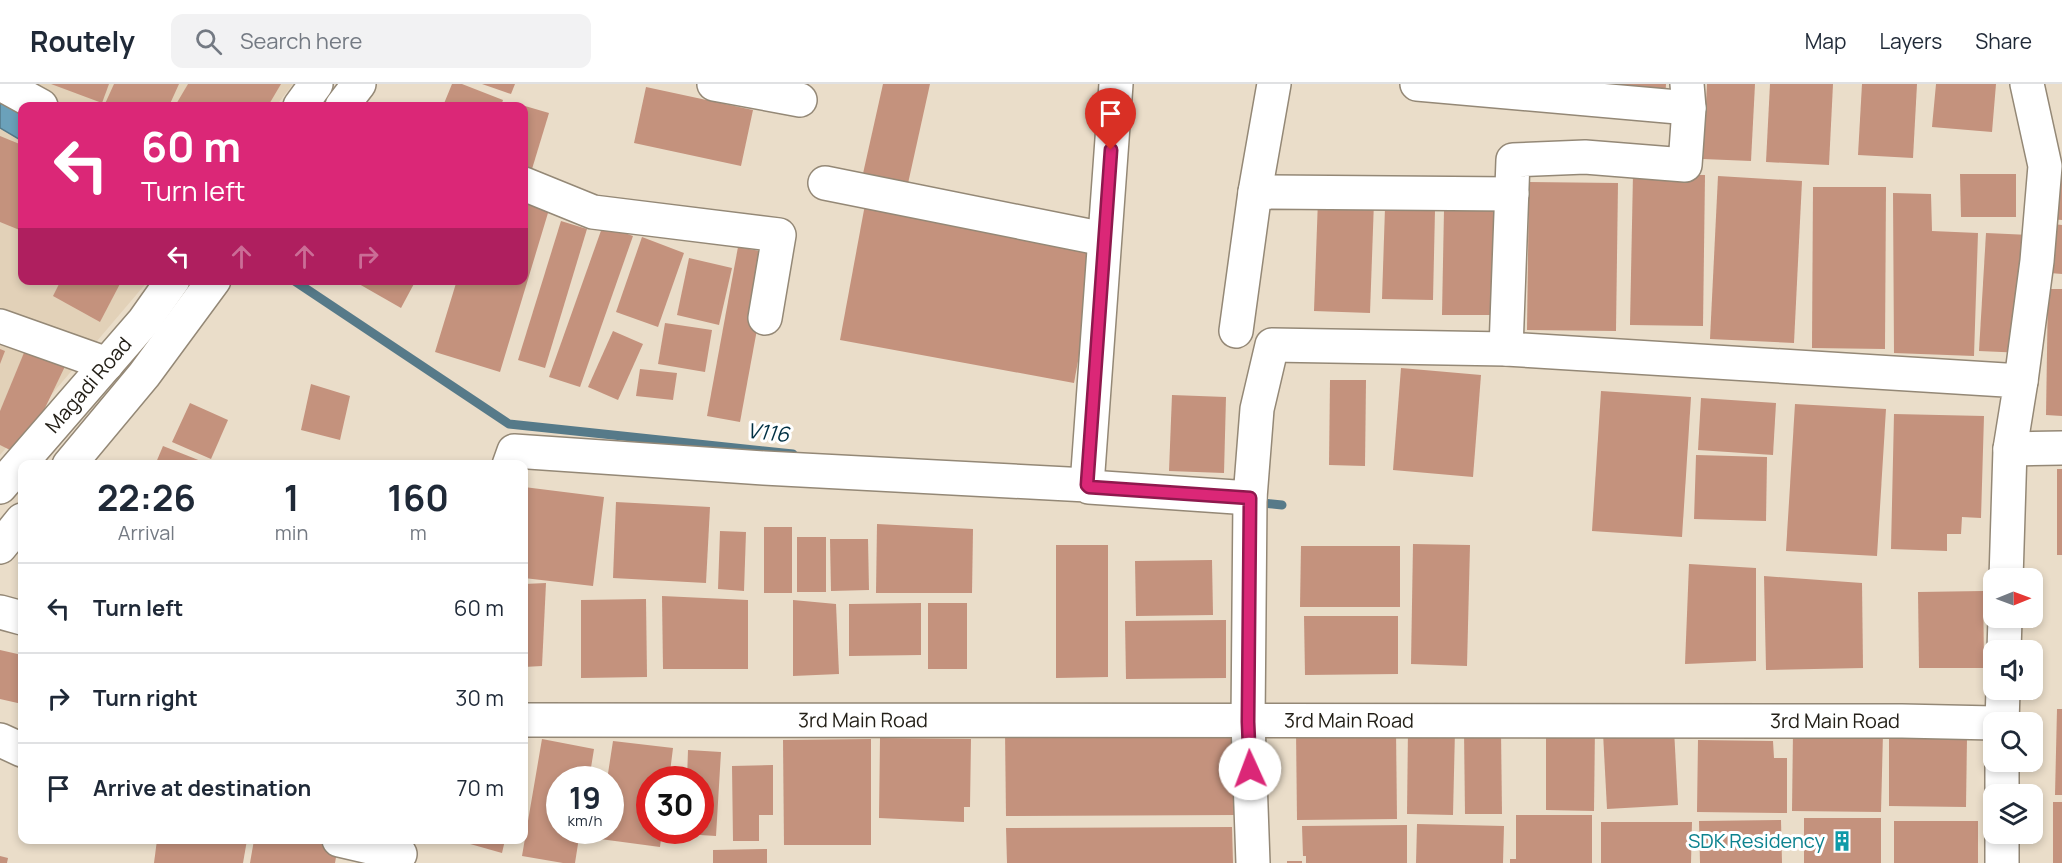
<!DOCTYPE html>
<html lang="en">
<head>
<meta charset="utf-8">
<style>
	body { margin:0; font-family:Manrope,sans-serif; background:#f2f2f3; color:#1f2937; height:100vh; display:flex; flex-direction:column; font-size:22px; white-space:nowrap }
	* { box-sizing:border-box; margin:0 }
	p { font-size:20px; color:#747a83 }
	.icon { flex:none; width:33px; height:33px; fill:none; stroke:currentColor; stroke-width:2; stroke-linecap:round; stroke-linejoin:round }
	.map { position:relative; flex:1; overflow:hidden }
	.drawer { position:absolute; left:18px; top:376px; width:510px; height:384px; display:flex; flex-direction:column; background:#fff; border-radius:12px; box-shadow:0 3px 9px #0003 }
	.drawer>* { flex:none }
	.guide { position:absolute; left:18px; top:18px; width:510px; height:183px; border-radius:12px; box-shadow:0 3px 9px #0003; background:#db2777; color:#fff; overflow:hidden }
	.needle { width:39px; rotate:89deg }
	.tools { position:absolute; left:1983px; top:484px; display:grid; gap:12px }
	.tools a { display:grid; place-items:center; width:60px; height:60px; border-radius:12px; background:#fff; box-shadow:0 3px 9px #0003; font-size:30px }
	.speed { position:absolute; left:546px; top:682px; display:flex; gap:12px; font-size:30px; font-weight:700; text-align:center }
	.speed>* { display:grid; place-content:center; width:78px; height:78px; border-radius:50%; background:#fff; box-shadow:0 3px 9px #0003; line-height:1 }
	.speed small { font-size:15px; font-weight:400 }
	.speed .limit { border:9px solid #d22; background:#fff; color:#111 }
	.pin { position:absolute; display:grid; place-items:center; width:51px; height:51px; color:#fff; margin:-62px -26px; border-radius:50% 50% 50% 0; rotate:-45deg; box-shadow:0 0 6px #0007 }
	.pin .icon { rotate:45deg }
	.me { position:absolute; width:66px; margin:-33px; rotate:358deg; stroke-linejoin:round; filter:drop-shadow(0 0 4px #0008) }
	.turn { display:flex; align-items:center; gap:21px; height:126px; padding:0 24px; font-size:27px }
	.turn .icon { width:78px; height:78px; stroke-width:2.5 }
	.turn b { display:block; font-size:42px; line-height:51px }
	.lanes { display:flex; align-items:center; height:57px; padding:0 24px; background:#0003; justify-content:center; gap:30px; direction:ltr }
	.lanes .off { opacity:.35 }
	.eta { display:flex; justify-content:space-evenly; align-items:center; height:102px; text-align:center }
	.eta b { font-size:36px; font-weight:700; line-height:42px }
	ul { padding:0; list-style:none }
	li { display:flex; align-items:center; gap:18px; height:90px; padding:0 24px; border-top:2px solid #e0e1e3 }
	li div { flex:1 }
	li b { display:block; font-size:22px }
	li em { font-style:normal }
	header { display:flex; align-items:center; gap:36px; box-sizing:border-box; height:84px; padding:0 30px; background:#fff; border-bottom:2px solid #e0e1e3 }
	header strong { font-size:28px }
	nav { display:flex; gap:33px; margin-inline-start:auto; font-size:21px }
	.search { width:420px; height:54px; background:#f2f2f3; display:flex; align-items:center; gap:15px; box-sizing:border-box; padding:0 21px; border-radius:12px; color:#747a83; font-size:22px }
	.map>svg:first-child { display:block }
</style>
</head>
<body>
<header>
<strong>Routely</strong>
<div class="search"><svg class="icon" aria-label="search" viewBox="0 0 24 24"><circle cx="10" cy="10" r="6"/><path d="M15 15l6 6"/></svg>Search here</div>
<nav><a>Map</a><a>Layers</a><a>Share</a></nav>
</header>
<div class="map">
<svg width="2062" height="779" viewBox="0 0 2062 779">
	<rect width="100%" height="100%" fill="#eaddc9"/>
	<!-- built -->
	<g fill="#e2d1b8">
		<polygon points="0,0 293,0 276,22 22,22"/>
		<polygon points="0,44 22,57 22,196 148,197 0,371"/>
	</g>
	<!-- water -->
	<polygon fill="#6ba1ba" stroke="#567a89" stroke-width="1.5" points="0,12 22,24 22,57 0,44"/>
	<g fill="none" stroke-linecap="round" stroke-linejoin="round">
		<!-- stream -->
		<g stroke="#567a89" stroke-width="9">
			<polyline points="293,196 509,340 793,370"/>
			<polyline points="1254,418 1282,421"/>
		</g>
	</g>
	<!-- building -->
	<g fill="#c4927d">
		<polygon points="51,0 109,0 102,19"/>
		<polygon points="114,0 179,0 169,22 104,22"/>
		<polygon points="188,0 281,0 268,22 175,22"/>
		<polygon points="452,0 462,0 503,16 501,22 443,22"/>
		<polygon points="482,0 515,0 511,10"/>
		<polygon points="883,0 930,0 905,113 860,103"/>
		<polygon points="1613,0 1666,0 1665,17 1612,12"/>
		<polygon points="1707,0 1755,0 1751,77 1703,75"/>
		<polygon points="1770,0 1833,0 1829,81 1766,78"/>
		<polygon points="1862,0 1917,0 1913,74 1858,71"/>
		<polygon points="1936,0 1996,0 1992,48 1932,43"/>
		<polygon points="646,3 753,26 741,82 634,59"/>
		<polygon points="525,22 549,29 532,85 524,83"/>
		<polygon points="0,52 22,61 22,147 0,138"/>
		<polygon points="2056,89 2062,90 2062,136 2050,135"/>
		<polygon points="1633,90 1705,91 1703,242 1630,241"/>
		<polygon points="1960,90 2016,90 2016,133 1961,133"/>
		<polygon points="1718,92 1802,97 1794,259 1710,255"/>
		<polygon points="1529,98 1618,99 1616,247 1527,246"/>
		<polygon points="1813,103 1886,103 1885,265 1812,264"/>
		<polygon points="1893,109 1931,110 1932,147 1978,149 1974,272 1894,269"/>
		<polygon points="524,111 551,119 500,288 435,268 457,196 524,196"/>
		<polygon points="866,115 1100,158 1074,299 840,256"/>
		<polygon points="1318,115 1374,117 1370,229 1314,227"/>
		<polygon points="1385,124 1435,126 1433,216 1382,215"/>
		<polygon points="1444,126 1495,127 1493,231 1442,231"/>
		<polygon points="561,137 587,145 545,284 518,276"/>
		<polygon points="2053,140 2062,141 2062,190 2050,189"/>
		<polygon points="603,141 633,152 580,303 549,293"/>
		<polygon points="1986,149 2030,151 2024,269 1979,267"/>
		<polygon points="642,153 684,169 658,243 616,228"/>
		<polygon points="738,163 771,169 740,338 707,332"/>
		<polygon points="689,174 732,184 719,241 677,231"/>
		<polygon points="61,196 122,196 100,238 53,212"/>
		<polygon points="352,196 416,196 401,224"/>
		<polygon points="2048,205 2062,205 2062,332 2046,331"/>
		<polygon points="665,239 712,246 705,288 658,280"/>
		<polygon points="613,247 643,260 618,316 588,303"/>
		<polygon points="28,259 69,274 22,372 0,361 0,327"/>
		<polygon points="0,265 5,267 0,280"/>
		<polygon points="1401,284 1481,291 1473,393 1393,386"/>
		<polygon points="640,285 677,289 673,316 636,312"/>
		<polygon points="1330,296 1366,296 1365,382 1329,381"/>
		<polygon points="311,300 350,312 340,356 301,346"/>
		<polygon points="1601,307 1691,313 1682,453 1592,447"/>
		<polygon points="1172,311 1226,313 1224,389 1169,387"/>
		<polygon points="1701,314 1776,319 1773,371 1698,366"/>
		<polygon points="190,319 228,336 211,375 172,358"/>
		<polygon points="1795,320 1886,325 1877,472 1786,467"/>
		<polygon points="1894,330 1984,332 1981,434 1962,433 1961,450 1947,450 1947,467 1891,465"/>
		<polygon points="163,362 211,381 155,381"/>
		<polygon points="1696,371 1767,373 1766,437 1694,435"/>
		<polygon points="413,377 426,380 426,381 412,381"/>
		<rect x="2057" y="385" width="5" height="86"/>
		<polygon points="524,403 604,413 593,502 524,494"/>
		<polygon points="616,418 710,423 706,499 613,494"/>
		<polygon points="877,440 973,445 972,509 876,509"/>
		<rect x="764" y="443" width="28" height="66"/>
		<polygon points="720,447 746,448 744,507 718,505"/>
		<rect x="797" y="453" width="29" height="55"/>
		<polygon points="830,455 868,455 869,506 831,507"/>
		<polygon points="1413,460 1470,461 1467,582 1411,580"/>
		<polygon points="1056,461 1108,461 1108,593 1056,594"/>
		<polygon points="1301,462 1400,462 1400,523 1300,523"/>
		<polygon points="1212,476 1213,531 1136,532 1135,477"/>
		<polygon points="1689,480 1756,484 1756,577 1685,580"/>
		<polygon points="1764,492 1862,499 1863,584 1766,586"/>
		<polygon points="546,499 542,582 524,583 524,500"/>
		<polygon points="1983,507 1984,584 1919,584 1918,508"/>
		<polygon points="662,512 748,516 748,585 663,585"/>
		<polygon points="646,515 647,593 581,594 581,516"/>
		<polygon points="793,516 836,520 839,590 793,592"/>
		<polygon points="921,519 921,571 849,572 849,520"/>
		<rect x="928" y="519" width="39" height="66"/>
		<polygon points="1304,532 1398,532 1398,590 1305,591"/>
		<polygon points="1226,536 1226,594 1126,595 1125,537"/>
		<polygon points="0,566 22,571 22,620 0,615"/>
		<polygon points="2057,625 2062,625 2062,711 2055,711"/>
		<polygon points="1546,641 1595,642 1594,727 1546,726"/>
		<polygon points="1396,645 1397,735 1297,736 1296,646"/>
		<polygon points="1408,645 1455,646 1453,731 1407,730"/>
		<polygon points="1674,645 1678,721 1607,725 1603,649"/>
		<polygon points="1235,646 1235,731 1006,732 1005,647"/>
		<polygon points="1464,646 1501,646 1502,730 1465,730"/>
		<polygon points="1793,648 1883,649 1881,728 1792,727"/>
		<polygon points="1889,653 1967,654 1966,723 1889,722"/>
		<polygon points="880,654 971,655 970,723 964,723 964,738 879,734"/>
		<polygon points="542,655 594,665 589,696 560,696 560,747 580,747 575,779 563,779 522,772"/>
		<polygon points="871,655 871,761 784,761 783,656"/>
		<polygon points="1698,656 1773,657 1774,674 1787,674 1787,729 1697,728"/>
		<polygon points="613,657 673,664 669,696 650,696 650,747 662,747 660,763 600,755 601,747 610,747 610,696 607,696"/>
		<polygon points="688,666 721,668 716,752 684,750 684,747 700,747 700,696 687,696"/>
		<polygon points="773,681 773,731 759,731 759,757 733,757 732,682"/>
		<rect x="2053" y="718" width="9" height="61"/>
		<polygon points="1516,731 1592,731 1592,779 1510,779 1510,775 1516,775"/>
		<rect x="1804" y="734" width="77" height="45"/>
		<polygon points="1781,736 1782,779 1700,779 1699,737"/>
		<rect x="1894" y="737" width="84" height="42"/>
		<polygon points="1601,738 1692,738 1691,779 1601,779"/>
		<polygon points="1417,740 1504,742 1503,779 1416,779"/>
		<polygon points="1407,741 1407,779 1306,779 1306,772 1303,772 1302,742"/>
		<polygon points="1232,743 1233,779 1007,779 1006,744"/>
		<polygon points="157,756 247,756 243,779 154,779"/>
		<polygon points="254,756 301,756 338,762 335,779 250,779"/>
		<polygon points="456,756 505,756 502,769"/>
		<polygon points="767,765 767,779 713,779 713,766"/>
		<polygon points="0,772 8,774 7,779 0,779"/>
		<rect x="1287" y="777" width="15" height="2"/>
	</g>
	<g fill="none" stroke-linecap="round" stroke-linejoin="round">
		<!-- minor casing -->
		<g stroke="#948876" stroke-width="36">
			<g id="minor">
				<polyline points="1,0 41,22"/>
				<polyline points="714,0 800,16"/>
				<polyline points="1417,0 1689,24"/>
				<polyline points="825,99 1104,155"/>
				<polyline points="524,100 593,128 779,151 765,234"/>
				<polyline points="1255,108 1274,0"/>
				<polyline points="0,242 107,280"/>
				<polyline points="1236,247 1255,108 1512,110"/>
				<polyline points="1506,265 1513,76 1585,73 1685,81 1689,24 1687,0"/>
				<polyline points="2021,297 2037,177 2045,82 2027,0"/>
				<polyline points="2010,365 2062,364"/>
				<polyline points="509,381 514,367 764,384 1087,401 1089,403 1250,414 1257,325 1272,261 1506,265 2021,297 2010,365 2006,495"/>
				<polyline points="1087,401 1116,0"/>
				<polyline points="1250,414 1248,638 1253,779"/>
				<polyline points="0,528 22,534"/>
				<polyline points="2004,567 2005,534"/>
				<path id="s1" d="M524 636 1902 637 1994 639"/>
				<polyline points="2002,639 2003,606"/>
				<polyline points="0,656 22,666"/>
				<polyline points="2002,711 2002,678"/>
				<polyline points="339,756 400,770"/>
				<polyline points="2002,779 2002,750"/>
			</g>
		</g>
		<!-- major casing -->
		<g stroke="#948876" stroke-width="36">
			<g id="major">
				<polyline points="300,22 316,0"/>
				<polyline points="342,22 359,0"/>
				<polyline points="69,381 144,291 214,196"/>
				<path id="s2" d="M0 403 144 237 173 196"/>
				<polyline points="0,463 22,436"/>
			</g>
		</g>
		<!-- minor -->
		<use href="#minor" stroke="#fff" stroke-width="33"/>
		<!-- major -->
		<use href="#major" stroke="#fff" stroke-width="33"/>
	</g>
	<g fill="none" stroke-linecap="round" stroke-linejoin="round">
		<!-- route casing -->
		<g stroke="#8e194d" stroke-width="15">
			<polyline id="route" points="1111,66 1087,401 1089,403 1250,414 1248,638 1250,685"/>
		</g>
		<!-- route -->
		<use href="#route" stroke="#db2777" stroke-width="10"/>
	</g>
	<!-- icons -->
	<defs>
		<g id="building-bare" transform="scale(1.62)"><path d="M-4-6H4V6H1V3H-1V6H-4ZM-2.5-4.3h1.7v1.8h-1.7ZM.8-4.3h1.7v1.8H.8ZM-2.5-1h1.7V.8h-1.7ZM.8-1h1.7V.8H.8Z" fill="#0f9aa8" stroke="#fff" stroke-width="2.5" paint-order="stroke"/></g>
	</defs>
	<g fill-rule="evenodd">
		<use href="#building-bare" x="1842" y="757"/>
	</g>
	<g text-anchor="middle" stroke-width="6" stroke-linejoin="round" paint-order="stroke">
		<!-- street labels -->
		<g font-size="20" fill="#242018" stroke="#fff">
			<text dy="7" stroke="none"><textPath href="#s2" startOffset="135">Magadi Road</textPath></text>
			<text dy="7" stroke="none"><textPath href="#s1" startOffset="339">3rd Main Road</textPath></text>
			<text dy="7" stroke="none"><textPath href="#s1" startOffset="1311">3rd Main Road</textPath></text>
			<text dy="7" stroke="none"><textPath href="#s1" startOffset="825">3rd Main Road</textPath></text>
		</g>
		<!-- culture labels -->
		<g font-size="20" fill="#0d838f" stroke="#fff" text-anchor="end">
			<text x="1825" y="764">SDK Residency</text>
		</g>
		<!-- water labels -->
		<g font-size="21" font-style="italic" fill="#003043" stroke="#fff">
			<text transform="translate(768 349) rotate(6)" y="7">V116</text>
		</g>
	</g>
</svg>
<div class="tools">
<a><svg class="needle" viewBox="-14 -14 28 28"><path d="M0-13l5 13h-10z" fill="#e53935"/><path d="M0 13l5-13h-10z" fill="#747a83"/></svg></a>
<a><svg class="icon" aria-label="sound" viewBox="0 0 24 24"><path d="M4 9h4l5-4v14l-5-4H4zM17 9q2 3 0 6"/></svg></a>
<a><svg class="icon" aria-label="search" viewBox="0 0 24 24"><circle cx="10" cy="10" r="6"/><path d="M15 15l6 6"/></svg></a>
<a><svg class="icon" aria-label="layers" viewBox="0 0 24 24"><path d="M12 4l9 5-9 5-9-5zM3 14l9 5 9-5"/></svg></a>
</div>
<div class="speed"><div>19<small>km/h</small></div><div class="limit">30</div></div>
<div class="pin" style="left:1111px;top:66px;background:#d93025"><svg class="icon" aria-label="arrive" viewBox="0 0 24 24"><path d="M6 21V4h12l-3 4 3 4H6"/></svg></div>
<svg class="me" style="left:1250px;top:685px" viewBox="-20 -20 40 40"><circle r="19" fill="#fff"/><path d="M0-13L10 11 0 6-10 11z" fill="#db2777"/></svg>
<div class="guide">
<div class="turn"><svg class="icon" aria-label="left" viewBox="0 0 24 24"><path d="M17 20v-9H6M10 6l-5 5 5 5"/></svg><div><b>60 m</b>Turn left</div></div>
<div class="lanes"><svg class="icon" aria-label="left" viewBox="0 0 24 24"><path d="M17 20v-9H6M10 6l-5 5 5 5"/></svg><svg class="icon off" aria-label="ahead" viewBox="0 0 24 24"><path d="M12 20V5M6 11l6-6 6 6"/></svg><svg class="icon off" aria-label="ahead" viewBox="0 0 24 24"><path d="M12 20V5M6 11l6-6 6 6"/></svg><svg class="icon off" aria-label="right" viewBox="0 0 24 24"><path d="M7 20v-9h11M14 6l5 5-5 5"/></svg></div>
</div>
<section class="drawer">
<div class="eta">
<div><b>22:26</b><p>Arrival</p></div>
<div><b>1</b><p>min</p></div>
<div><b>160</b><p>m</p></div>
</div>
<ul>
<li><svg class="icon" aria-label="left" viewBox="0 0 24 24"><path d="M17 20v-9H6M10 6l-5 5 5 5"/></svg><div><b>Turn left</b></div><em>60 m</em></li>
<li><svg class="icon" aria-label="right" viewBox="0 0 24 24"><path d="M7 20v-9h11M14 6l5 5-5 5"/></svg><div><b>Turn right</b></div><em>30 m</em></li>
<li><svg class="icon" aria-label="arrive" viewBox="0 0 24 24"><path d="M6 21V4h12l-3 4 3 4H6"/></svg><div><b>Arrive at destination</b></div><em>70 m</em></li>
</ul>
</section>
</div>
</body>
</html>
